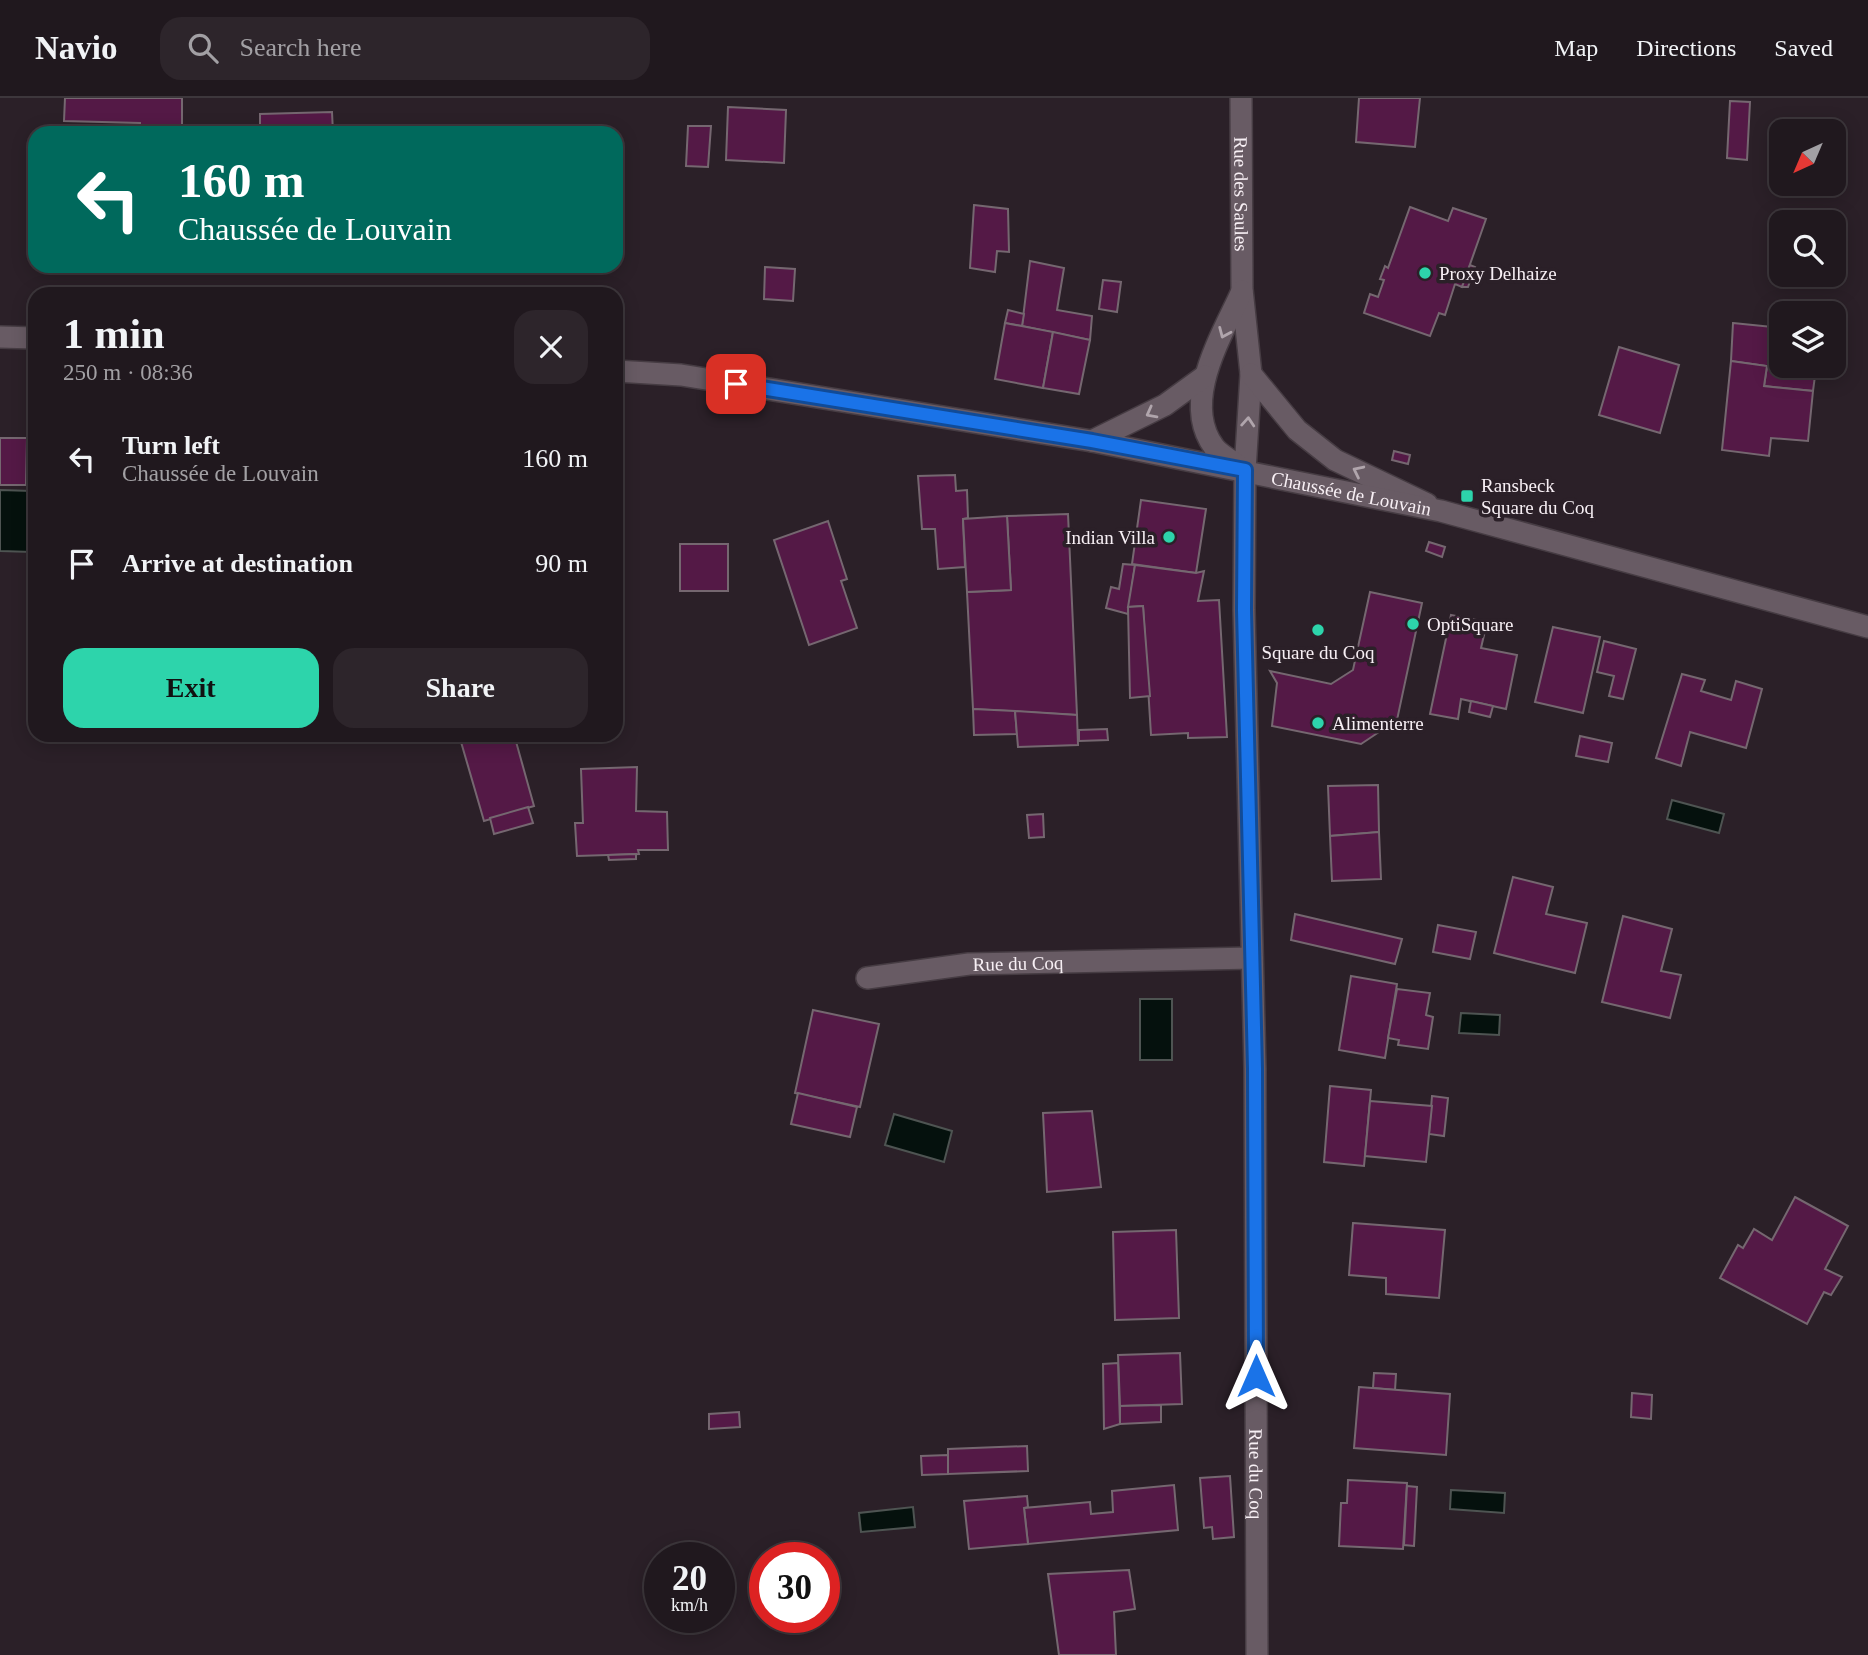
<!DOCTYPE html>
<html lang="en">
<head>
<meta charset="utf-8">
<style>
	body { margin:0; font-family:"Times New Roman",serif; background:#2d252b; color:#f1f3f6; height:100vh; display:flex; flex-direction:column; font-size:26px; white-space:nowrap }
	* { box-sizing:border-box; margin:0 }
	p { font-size:23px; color:#a2a0a4 }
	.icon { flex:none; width:38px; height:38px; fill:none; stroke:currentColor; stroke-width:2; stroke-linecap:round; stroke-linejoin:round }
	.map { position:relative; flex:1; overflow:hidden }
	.side { position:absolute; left:28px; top:189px; width:595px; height:455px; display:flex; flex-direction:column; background:#20181e; border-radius:21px; box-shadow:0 4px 18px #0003,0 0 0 2px #3d373c }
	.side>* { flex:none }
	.banner { position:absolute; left:28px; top:28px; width:595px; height:147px; border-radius:21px; box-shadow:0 4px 18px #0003,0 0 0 2px #3d373c; background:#00695c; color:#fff; overflow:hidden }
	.needle { width:46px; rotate:224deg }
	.controls { position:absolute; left:1769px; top:21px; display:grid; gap:14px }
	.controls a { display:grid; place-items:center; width:77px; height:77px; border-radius:14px; background:#20181e; box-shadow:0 4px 18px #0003,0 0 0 2px #3d373c; font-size:35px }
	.speed { position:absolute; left:644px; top:1444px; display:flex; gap:14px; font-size:35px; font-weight:700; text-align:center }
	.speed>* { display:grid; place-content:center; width:91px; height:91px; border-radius:50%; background:#20181e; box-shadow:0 4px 18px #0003,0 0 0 2px #3d373c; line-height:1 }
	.speed small { font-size:18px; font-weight:400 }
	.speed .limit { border:10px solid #d22; background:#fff; color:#111 }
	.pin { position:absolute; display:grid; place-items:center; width:60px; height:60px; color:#fff; margin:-30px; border-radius:14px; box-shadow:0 4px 10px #0006 }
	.me { position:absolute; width:77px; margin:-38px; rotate:0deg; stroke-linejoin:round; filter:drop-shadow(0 0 5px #0008) }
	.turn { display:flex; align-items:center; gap:24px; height:147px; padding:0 35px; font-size:32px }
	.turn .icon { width:91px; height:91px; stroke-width:2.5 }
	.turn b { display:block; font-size:49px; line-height:60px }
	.round { display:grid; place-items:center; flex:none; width:74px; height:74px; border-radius:21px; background:#2d252b }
	.headline { display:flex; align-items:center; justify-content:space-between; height:119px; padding:0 35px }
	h1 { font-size:42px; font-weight:700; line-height:52px }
	.action { display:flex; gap:14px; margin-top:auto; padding:14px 35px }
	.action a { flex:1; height:80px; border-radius:21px; background:#2dd4ab; color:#111; font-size:28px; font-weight:700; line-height:80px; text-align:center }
	.action a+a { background:#2d252b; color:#f1f3f6 }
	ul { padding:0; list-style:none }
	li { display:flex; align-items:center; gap:21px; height:105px; padding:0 35px }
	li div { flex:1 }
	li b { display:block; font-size:26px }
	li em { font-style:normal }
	header { display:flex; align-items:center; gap:42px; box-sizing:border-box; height:98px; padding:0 35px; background:#20181e; border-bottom:2px solid #3d373c }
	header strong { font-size:33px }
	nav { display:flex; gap:38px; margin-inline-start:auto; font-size:24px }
	.search { width:490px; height:63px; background:#2d252b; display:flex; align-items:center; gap:18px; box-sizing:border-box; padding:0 24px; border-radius:21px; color:#a2a0a4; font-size:26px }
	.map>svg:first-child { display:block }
</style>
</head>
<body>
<header>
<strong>Navio</strong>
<div class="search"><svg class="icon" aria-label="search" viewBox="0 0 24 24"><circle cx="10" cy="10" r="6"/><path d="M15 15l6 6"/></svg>Search here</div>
<nav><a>Map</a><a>Directions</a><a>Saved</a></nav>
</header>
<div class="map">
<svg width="1868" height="1557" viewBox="0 0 1868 1557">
	<rect width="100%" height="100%" fill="#2b2028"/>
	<!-- water -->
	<g fill="#05110d" stroke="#4e5452" stroke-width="2">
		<polygon points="0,392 32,393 32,454 0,453"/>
		<polygon points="1672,702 1724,716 1719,735 1667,721"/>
		<rect x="1140" y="901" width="32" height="61"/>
		<polygon points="1461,915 1500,917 1499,937 1459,935"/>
		<polygon points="894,1016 952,1033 944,1064 885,1047"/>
		<polygon points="1451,1392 1505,1395 1504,1415 1450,1411"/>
		<polygon points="913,1409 915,1429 861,1434 859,1415"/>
	</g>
	<!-- building -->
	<g fill="#541946" stroke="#756770" stroke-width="2">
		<polygon points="65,0 182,0 182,35 140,35 140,25 64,23"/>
		<polygon points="1359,0 1420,0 1415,49 1356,44"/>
		<polygon points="1730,3 1750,4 1747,62 1727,60"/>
		<polygon points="728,9 786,12 784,65 726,62"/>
		<polygon points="332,14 333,35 260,35 260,16"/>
		<polygon points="688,28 711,28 708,69 686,68"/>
		<polygon points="974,107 1008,111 1009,154 997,153 995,174 970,170"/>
		<polygon points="1410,109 1448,123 1453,110 1486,121 1462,189 1455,186 1445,217 1439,215 1430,238 1364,215 1370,196 1378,199 1384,182 1380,181 1385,168 1388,170"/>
		<polygon points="1030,163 1064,170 1057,212 1092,218 1090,242 1022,228"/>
		<polygon points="1470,167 1475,169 1468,189 1462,189"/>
		<polygon points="528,168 565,168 564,176 528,174"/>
		<polygon points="765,169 795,171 793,203 764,201"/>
		<polygon points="1103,182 1121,184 1117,214 1099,211"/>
		<polygon points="1008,212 1024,216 1022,228 1005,225"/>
		<polygon points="1005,225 1053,234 1043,290 995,281"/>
		<polygon points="1733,225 1782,230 1779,274 1815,278 1813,293 1764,288 1767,268 1731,263"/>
		<polygon points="1053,234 1090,242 1079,296 1043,290"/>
		<polygon points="1619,249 1679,267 1660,335 1599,317"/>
		<polygon points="1731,263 1767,268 1764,288 1813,293 1808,343 1771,340 1769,358 1722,352"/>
		<polygon points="0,340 27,340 26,387 0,387"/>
		<polygon points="1394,353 1410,357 1408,366 1392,362"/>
		<polygon points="955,377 956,393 967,392 968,420 963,421 965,469 938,471 935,431 922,431 918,378"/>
		<polygon points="1141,402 1206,411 1196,475 1132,466"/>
		<polygon points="1068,416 1077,617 973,611 967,494 1011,492 1007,418"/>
		<polygon points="1007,418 1011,492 967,494 963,421"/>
		<polygon points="828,423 847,481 841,483 857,530 809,547 774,442"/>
		<polygon points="1429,444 1445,449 1442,459 1426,453"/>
		<rect x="680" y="446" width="48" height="47"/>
		<polygon points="1123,466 1135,467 1128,516 1106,510 1111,489 1119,491"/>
		<polygon points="1135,467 1196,475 1204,473 1198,503 1219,502 1227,639 1188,640 1188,635 1151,637 1143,508 1128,509"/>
		<polygon points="1370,494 1422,505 1397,622 1361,646 1272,628 1277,585 1270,573 1331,586 1353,572"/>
		<polygon points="1143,508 1150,598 1130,600 1128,509"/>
		<polygon points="1451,517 1487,524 1481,550 1517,557 1506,611 1461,601 1458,621 1430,616"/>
		<polygon points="1553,529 1600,539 1583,615 1535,604"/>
		<polygon points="1604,543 1636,551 1623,601 1609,598 1614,578 1597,574"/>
		<polygon points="1682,576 1705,582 1701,593 1731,602 1736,583 1762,591 1746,650 1690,634 1681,668 1656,660"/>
		<polygon points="1471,603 1493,608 1490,619 1469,614"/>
		<polygon points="973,611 1015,613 1017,636 974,637"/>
		<polygon points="1015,613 1077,617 1078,647 1018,649"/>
		<polygon points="1107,631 1108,642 1079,643 1079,632"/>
		<polygon points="459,637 528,637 515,640 534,708 484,723"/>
		<polygon points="1580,638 1612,645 1608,664 1576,658"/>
		<polygon points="637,669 636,713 667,714 668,752 638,752 639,756 577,758 575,725 583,725 581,671"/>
		<polygon points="1378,687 1379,734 1330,738 1328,688"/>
		<polygon points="528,709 533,725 494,736 490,720"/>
		<polygon points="1043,716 1044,739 1029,740 1027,717"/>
		<polygon points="1379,734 1381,781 1332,783 1330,738"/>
		<polygon points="636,756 636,761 609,762 608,757"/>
		<polygon points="1513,779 1553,789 1546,816 1587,825 1575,875 1494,855"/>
		<polygon points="1295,816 1402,841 1395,866 1291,842"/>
		<polygon points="1623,818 1672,831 1661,873 1681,877 1670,920 1602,904"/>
		<polygon points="1438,827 1476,834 1470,861 1433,854"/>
		<polygon points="1351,878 1397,886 1385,960 1339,952"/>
		<polygon points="1397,891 1430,895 1426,917 1433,919 1428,951 1398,947 1399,942 1388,940"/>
		<polygon points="813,912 879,926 860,1009 795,995"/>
		<polygon points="1330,988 1371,992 1364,1068 1324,1064"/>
		<polygon points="798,995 857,1009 850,1039 791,1026"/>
		<polygon points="1432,998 1448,1000 1444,1038 1429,1036"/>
		<polygon points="1370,1003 1432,1008 1426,1064 1365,1058"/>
		<polygon points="1092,1013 1101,1089 1047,1094 1043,1015"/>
		<polygon points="1795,1099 1848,1128 1825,1171 1842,1179 1831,1197 1824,1194 1807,1226 1720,1180 1738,1147 1743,1150 1754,1131 1772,1142"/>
		<polygon points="1353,1125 1445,1132 1439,1200 1386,1196 1386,1180 1349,1177"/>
		<polygon points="1176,1132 1179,1220 1115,1222 1113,1134"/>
		<polygon points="1180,1255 1182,1306 1120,1308 1118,1257"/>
		<polygon points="1118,1265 1120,1326 1104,1331 1103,1266"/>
		<polygon points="1374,1275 1396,1276 1395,1292 1373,1290"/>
		<polygon points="1359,1289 1450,1296 1446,1357 1354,1350"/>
		<polygon points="1632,1295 1652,1297 1651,1321 1631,1319"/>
		<polygon points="1161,1307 1161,1324 1120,1326 1120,1308"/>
		<polygon points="739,1314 740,1329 709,1331 709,1316"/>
		<polygon points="1027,1348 1028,1373 948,1376 948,1351"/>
		<polygon points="948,1357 948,1376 922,1377 921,1358"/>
		<polygon points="1230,1378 1234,1439 1213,1441 1212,1429 1204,1430 1200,1380"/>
		<polygon points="1348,1382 1407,1385 1403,1451 1339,1448 1341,1405 1347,1405"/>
		<polygon points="1174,1387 1178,1432 1028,1446 1024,1410 1090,1404 1091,1416 1113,1414 1112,1393"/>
		<polygon points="1407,1388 1417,1389 1414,1448 1404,1447"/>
		<polygon points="1027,1398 1028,1409 1024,1410 1028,1446 969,1451 964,1403"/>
		<polygon points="1129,1472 1135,1511 1114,1514 1116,1557 1059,1557 1048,1476"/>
	</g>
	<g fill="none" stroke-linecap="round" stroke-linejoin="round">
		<!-- minor casing -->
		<g stroke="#463c43" stroke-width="24">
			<g id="minor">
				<path id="s1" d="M1245 372 1244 512 1255 971 1257 1557"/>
				<path id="s2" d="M867 880 969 866 1252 860"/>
			</g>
		</g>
		<!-- tertiary casing -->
		<g stroke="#463c43" stroke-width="24">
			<g id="tertiary">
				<path id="s3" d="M1241 0 1242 191 1251 276 1245 372"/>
				<path d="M1242 193C1223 236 1180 303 1214 349 1221 358 1236 365 1245 372"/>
				<polyline points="1251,276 1297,332 1335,362 1427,406"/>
				<polyline points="1092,343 1165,307 1205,278"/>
			</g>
		</g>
		<!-- secondary casing -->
		<g stroke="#463c43" stroke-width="24">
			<g id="secondary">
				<polyline points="0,239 35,240"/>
				<path id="s4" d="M616 273 681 277 1092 343 1441 413 1868 529"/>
			</g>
		</g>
		<!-- minor -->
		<use href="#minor" stroke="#685b64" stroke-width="21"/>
		<!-- tertiary -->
		<use href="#tertiary" stroke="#685b64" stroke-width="21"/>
		<!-- secondary -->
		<use href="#secondary" stroke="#685b64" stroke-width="21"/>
	</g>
	<!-- one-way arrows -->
	<defs><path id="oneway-chevron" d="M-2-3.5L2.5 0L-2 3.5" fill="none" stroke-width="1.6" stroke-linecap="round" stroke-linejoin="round" transform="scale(1.75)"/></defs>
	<g stroke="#b0a5ac">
		<use href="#oneway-chevron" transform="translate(1224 235) rotate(113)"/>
		<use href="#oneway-chevron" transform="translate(1151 315) rotate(152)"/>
		<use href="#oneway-chevron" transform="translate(1248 324) rotate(-86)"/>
		<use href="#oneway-chevron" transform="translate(1358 373) rotate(-154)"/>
	</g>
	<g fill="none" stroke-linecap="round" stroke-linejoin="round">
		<!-- route casing -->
		<g stroke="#114b97" stroke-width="18">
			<polyline id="route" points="736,286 1092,343 1245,372 1244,512 1255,971 1256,1278"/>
		</g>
		<!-- route -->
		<use href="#route" stroke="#1a73e8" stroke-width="12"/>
	</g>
	<!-- markers -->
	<g fill="#2dd4ab" stroke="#2b2028" stroke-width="2.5">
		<circle cx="1425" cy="175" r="7"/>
		<rect x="1460" y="391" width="14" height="14" rx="3.5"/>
		<circle cx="1169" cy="439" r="7"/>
		<circle cx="1413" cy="526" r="7"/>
		<circle cx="1318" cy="532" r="7"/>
		<circle cx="1318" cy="625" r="7"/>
	</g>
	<g text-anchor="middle" stroke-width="7" stroke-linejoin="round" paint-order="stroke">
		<!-- street labels -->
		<g font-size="19" fill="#f7eff4" stroke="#2b2028">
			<text dy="7" stroke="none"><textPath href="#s3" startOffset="96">Rue des Saules</textPath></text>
			<text dy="7" stroke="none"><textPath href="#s4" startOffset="746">Chaussée de Louvain</textPath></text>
			<text dy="7" stroke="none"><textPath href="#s2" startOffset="152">Rue du Coq</textPath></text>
			<text dy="7" stroke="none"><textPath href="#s1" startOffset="1004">Rue du Coq</textPath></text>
		</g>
		<!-- poi labels -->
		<g font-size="19" fill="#f7eff4" stroke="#2b2028" text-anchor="start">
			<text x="1439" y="182">Proxy Delhaize</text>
			<text x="1481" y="394">Ransbeck<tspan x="1481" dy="22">Square du Coq</tspan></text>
			<text x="1155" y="446" text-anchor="end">Indian Villa</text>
			<text x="1427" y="533">OptiSquare</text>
			<text x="1318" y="561" text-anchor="middle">Square du Coq</text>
			<text x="1332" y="632">Alimenterre</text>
		</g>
	</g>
</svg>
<div class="controls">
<a><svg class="needle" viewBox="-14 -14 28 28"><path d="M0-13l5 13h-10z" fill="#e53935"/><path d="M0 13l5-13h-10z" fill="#a2a0a4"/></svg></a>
<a><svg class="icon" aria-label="search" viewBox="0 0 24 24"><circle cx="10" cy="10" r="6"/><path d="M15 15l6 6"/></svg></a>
<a><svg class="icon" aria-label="layers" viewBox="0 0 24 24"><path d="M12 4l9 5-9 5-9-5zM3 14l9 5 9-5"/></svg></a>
</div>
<div class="speed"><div>20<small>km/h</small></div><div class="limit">30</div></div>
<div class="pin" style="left:736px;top:286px;background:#d93025"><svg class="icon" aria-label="arrive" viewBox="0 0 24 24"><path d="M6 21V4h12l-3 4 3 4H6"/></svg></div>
<svg class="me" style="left:1256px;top:1278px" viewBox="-20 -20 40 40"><path d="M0-17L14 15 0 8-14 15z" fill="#1a73e8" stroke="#fff" stroke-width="4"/></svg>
<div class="banner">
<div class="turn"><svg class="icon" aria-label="left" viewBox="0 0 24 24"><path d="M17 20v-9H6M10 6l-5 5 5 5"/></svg><div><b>160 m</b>Chaussée de Louvain</div></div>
</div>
<section class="side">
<div class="headline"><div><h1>1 min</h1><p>250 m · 08:36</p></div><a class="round"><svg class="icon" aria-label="close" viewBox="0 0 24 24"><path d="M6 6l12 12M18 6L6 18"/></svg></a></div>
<ul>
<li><svg class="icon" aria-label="left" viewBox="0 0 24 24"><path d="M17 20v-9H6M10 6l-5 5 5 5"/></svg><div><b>Turn left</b><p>Chaussée de Louvain</p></div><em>160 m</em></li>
<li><svg class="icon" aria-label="arrive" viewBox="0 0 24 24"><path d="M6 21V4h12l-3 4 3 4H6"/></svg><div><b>Arrive at destination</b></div><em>90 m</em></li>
</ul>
<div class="action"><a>Exit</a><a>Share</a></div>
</section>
</div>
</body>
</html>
